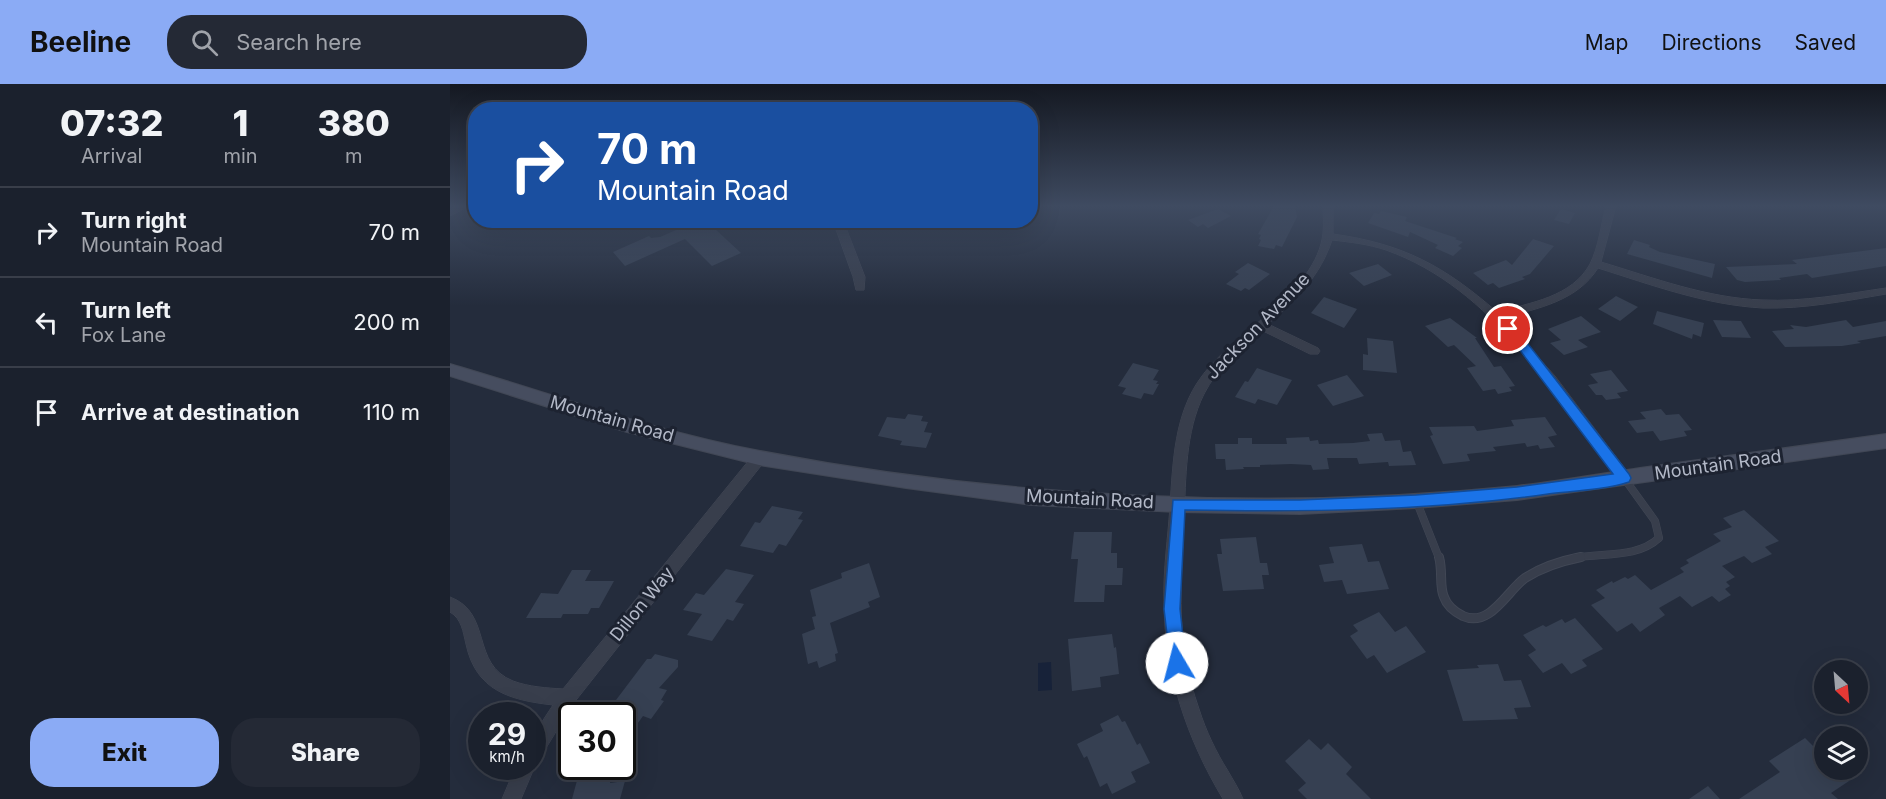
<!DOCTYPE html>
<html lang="en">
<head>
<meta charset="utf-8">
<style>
	body { margin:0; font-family:Inter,sans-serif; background:#242935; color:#f1f3f6; height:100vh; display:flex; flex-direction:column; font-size:22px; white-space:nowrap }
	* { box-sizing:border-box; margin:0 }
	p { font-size:20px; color:#a0a3aa }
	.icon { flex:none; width:33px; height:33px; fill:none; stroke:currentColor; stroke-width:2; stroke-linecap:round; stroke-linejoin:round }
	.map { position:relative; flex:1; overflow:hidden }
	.drawer { display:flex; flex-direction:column; background:#1b212d; width:450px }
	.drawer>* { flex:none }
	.hud { position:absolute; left:18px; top:18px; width:570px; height:126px; border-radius:24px; box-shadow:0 6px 24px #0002,0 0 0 2px #393e49; background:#1a4fa0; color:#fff; overflow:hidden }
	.needle { width:39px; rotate:154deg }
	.buttons { position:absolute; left:1364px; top:576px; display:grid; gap:12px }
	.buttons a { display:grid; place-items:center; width:54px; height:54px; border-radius:50%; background:#1b212d; box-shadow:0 6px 24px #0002,0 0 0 2px #393e49; font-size:30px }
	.speed { position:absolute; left:18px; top:618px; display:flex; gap:12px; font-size:30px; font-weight:700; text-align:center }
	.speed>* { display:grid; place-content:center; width:78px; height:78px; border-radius:50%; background:#1b212d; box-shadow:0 6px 24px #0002,0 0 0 2px #393e49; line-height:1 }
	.speed small { font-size:15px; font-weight:400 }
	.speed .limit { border:3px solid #111; border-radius:9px; background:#fff; color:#111 }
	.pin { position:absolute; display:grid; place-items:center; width:51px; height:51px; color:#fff; margin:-26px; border:3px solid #fff; border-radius:50%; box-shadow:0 2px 6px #0007 }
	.me { position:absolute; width:66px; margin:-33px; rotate:352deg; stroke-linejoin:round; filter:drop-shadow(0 0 4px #0008) }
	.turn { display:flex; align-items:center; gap:21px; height:126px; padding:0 30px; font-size:27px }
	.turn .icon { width:78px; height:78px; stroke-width:2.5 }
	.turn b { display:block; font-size:42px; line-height:51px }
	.eta { display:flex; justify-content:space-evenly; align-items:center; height:102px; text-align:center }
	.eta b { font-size:36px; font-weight:800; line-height:42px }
	.button { display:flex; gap:12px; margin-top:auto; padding:12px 30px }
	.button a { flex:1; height:69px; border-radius:24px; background:#8babf5; color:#111; font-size:24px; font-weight:800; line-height:69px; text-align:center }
	.button a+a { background:#242935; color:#f1f3f6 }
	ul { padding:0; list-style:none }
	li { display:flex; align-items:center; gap:18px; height:90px; padding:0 30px; border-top:2px solid #393e49 }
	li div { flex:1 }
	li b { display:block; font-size:22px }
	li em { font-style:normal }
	header { display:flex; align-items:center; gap:36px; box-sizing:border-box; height:84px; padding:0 30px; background:#8babf5; color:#111 }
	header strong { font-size:28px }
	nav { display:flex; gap:33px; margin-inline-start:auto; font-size:21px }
	.search { width:420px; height:54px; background:#242935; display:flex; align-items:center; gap:15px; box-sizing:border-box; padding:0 21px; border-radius:24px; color:#a0a3aa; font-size:22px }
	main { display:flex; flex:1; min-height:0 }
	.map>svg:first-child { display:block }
</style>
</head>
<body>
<header>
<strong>Beeline</strong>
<div class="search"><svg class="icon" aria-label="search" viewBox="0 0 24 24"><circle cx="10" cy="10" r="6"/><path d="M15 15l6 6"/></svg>Search here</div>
<nav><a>Map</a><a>Directions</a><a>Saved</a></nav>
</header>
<main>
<section class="drawer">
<div class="eta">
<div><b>07:32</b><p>Arrival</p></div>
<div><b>1</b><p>min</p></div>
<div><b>380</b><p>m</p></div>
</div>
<ul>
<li><svg class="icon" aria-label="right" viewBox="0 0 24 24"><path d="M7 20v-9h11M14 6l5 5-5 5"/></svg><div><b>Turn right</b><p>Mountain Road</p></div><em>70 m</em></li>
<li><svg class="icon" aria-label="left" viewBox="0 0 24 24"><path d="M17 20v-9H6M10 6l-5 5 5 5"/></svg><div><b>Turn left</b><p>Fox Lane</p></div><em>200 m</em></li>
<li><svg class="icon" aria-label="arrive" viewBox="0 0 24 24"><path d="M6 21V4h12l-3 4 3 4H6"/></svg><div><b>Arrive at destination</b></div><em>110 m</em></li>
</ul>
<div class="button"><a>Exit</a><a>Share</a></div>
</section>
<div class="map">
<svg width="1436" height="715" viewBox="0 0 1436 715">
	<rect width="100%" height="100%" fill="#242c3c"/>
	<!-- water -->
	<polygon fill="#172239" points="601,578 602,606 588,607 588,579"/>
	<!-- building -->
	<g fill="#364052">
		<polygon points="824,122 845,122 847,133 832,163 826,161 824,165 808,162 811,156 809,155 811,151 808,150"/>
		<polygon points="768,125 781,132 758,144 753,140 748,143 738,136"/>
		<polygon points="1111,125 1125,129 1119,140 1104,136"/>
		<polygon points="931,127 957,133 955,137 1007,154 1005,155 1013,158 1008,162 1012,164 1003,172 985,164 988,161 960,148 958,153 918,139 924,129 929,130"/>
		<polygon points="224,144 264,144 291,169 262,182 235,155 175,182 163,168 199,152 201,154 210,153 226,146"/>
		<polygon points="1083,155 1104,162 1080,190 1072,193 1075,195 1049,204 1043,199 1038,201 1023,189 1056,176 1062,181"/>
		<polygon points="1184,156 1200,161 1199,163 1210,168 1265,180 1262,194 1177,170"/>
		<polygon points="1436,164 1436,182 1362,194 1357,190 1329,194 1331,196 1295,198 1287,196 1276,183 1347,180 1342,176"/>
		<polygon points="798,179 820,190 799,206 795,204 791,207 776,200 789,190 785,188"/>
		<polygon points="928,180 942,191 914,202 899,189"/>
		<polygon points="1166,212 1188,223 1170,237 1148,225"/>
		<polygon points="874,213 907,225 894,244 861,229"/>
		<polygon points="1207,227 1254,239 1251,253 1243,250 1242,255 1203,240"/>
		<polygon points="1131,232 1151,248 1128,256 1138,263 1114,271 1100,259 1111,256 1098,245"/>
		<polygon points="1000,234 1027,254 1025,254 1044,283 1051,282 1065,302 1059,303 1062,307 1048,310 1045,305 1033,307 1017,284 1026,282 1004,261 998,263 975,242"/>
		<polygon points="1263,236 1291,237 1301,254 1272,253"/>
		<polygon points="1396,236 1403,243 1436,237 1436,252 1407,257 1411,259 1392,262 1335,263 1322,247 1344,245 1340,241 1356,243"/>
		<polygon points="917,254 943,257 947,289 913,286 913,270 918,271"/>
		<polygon points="683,279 709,286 703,296 708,297 706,300 709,300 703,311 694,309 691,315 672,310 676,304 668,302"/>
		<polygon points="807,284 842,296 827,321 808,315 805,320 785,313 795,297 798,298"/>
		<polygon points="1161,286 1178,307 1167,309 1171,314 1156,316 1152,311 1146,311 1138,301 1148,299 1140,290"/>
		<polygon points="897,291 914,312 883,322 867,301"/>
		<polygon points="1211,325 1216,331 1229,330 1242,346 1234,347 1237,352 1210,357 1203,347 1187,349 1178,337 1196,335 1190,328"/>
		<polygon points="458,330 473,332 471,337 478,338 474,348 482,349 476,364 450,361 452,357 428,352 437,333 455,335"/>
		<polygon points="1095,333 1107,351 1098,353 1105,363 1090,365 1088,361 1077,363 1075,359 1043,363 1046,367 1017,370 1020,377 993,380 980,352 983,351 979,343 1024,342 1027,347 1064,342 1061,336"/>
		<polygon points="932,349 935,357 950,356 953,368 961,367 966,381 939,382 938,378 909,380 907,374 877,374 879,385 863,386 861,381 841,380 810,381 810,383 793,383 794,385 776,386 775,375 766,375 765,360 788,360 788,354 802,354 802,360 837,360 836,354 859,353 860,357 868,356 869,360 903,359 920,357 917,350"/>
		<polygon points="322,422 353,428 348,435 353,436 336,462 329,460 323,469 290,462 305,438 310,439"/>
		<polygon points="1294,426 1329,457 1315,463 1322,470 1302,479 1294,472 1272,482 1285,493 1276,498 1280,502 1275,505 1281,511 1269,518 1262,512 1242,523 1230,512 1209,524 1215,531 1190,548 1182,539 1167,548 1141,521 1155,514 1146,506 1162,497 1163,499 1175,493 1178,495 1185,491 1201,506 1234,488 1230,484 1239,479 1236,476 1271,457 1263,450 1282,443 1273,434"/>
		<polygon points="624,448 662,448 661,469 667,469 667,484 673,484 672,501 655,501 654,518 624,518 628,475 621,475"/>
		<polygon points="806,453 810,479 817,479 819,491 812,491 814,505 773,507 767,470 772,470 770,455"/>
		<polygon points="912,460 918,478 929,477 939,505 897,510 892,496 874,498 869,481 884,479 879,463"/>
		<polygon points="419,479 430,513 418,518 420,523 380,539 388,569 385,570 386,577 369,584 367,577 358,580 352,550 365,545 362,533 366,532 360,506 392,494 391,489"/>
		<polygon points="276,485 304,491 285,518 294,520 283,537 277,535 262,557 237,551 252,530 233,526 246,509 254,511"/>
		<polygon points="122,486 141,486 135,497 164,497 149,524 141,524 138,530 113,530 111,534 76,534 91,509 108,510"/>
		<polygon points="929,528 945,548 956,542 976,568 937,589 924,571 917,575 900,552 908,547 903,541"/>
		<polygon points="1125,534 1153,565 1132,576 1137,582 1121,590 1112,579 1093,589 1078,571 1086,566 1073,551 1093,541 1096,543 1112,535 1115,539"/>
		<polygon points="662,550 664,564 666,563 669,590 650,593 651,603 622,607 618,555"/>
		<polygon points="205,570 228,576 228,583 209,604 217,606 211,616 214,617 201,635 193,632 172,661 172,632 166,632 176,618 166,616 197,575 201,575"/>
		<polygon points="1048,580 1054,597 1071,596 1081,623 1064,624 1068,635 1013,637 997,586 1029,584 1027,581"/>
		<polygon points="668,631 672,638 675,637 687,661 690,659 700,679 681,688 686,698 662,710 657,699 650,703 637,672 634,674 627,660 653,647 650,640"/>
		<polygon points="1355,654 1374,673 1374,686 1387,686 1399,697 1381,709 1388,715 1289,715 1330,688 1319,677"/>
		<polygon points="859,655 871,666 878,659 902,683 896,690 921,715 857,715 848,706 856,699 835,677"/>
		<polygon points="151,682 164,682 160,699 175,697 170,715 122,715 129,689"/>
		<polygon points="1258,702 1270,715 1239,715"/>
	</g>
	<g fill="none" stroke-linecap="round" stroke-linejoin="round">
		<!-- lane-far1 casing -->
		<g stroke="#414755" stroke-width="8">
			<g id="lane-far1">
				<polyline points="966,416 989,474"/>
				<path d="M1124 474C1152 468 1186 475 1209 454L1205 437 1174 394"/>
			</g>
		</g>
		<!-- lane casing -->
		<g stroke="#414755" stroke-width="10">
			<path id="lane" d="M989 473C993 487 989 503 994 513 997 522 1005 528 1013 532 1040 544 1057 507 1075 494 1092 483 1111 477 1131 473"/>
		</g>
		<!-- street casing -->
		<g stroke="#414755" stroke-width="1">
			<g id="street">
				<polygon points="7,122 19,122 0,132 0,126"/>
				<path d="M873 122H883V150C954 160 994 182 1047 228 1080 219 1122 213 1140 180 1149 162 1151 140 1156 122H1166L1151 178C1204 194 1257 214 1312 216 1354 218 1395 210 1436 204V210C1395 217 1354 225 1313 224 1256 221 1202 201 1148 184 1127 217 1089 224 1053 234L1105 292 1179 390 1181 394 1179 398H1169C1105 311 1043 204 936 166 918 160 900 158 882 156 870 192 847 215 818 240L868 264 870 267 868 270H860L811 246C790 265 767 284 754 310 735 348 736 394 734 435 731 506 725 556 749 625 756 647 766 668 778 687 783 696 789 705 793 715H773C737 655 714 588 714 517 713 486 718 454 720 422 723 378 724 329 752 292 785 247 867 208 873 149 874 140 873 131 873 122Z"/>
				<polygon points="70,136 138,136 141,139 136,142 91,144"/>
				<polygon points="383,136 393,136 415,193 414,206 406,206 403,193"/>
				<path d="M309 369 314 370 316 374 314 378 123 620 88 677 84 679 85 682 71 715H52L66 682H82V653L103 621C60 616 26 607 16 560 13 548 12 535 0 528V513C43 529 20 580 63 597 79 603 97 604 113 605L304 370Z"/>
			</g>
		</g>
		<!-- secondary casing -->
		<g stroke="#414755" stroke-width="2">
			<path id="secondary" d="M0 280C103 310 204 347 310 367 554 414 819 427 1067 402 1108 397 1149 390 1190 384 1272 373 1354 362 1436 350V364L1067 416 966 424 850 430 728 428 582 421 456 404 309 381 177 348 0 292Z"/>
		</g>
		<!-- lane-far1 -->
		<use href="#lane-far1" stroke="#383e4c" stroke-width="7"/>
		<!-- lane -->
		<use href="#lane" stroke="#383e4c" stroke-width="8"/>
		<!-- street -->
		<use href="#street" fill="#383e4c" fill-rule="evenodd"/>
		<!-- secondary -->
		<use href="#secondary" fill="#464d5f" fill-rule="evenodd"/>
	</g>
	<!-- sky -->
	<linearGradient id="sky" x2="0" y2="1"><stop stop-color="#141821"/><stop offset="0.55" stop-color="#3f4b61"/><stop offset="1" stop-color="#3f4b61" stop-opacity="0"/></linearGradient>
	<rect width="1436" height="222" fill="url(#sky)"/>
	<!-- route -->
	<path fill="#1a73e8" stroke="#114b97" stroke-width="1.5" d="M1058 242 1075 256 1179 390 1181 394 1179 398C1154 406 1124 407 1098 410 978 427 856 428 735 426L730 525 736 579 733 584 727 587 721 584 714 525 723 416H850L966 411 1067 403 1163 390 1066 261 1053 248V243Z"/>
	<g text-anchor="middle" stroke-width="6" stroke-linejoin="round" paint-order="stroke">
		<!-- street labels -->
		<g font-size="18" fill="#b3b9c8" stroke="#1d2331">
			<text transform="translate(808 242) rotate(-46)" y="6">Jackson Avenue</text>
			<text transform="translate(162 335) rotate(16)" y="6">Mountain Road</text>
			<text transform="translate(1268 381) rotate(-8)" y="6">Mountain Road</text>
			<text transform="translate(640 415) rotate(3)" y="6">Mountain Road</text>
			<text transform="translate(192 520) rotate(-51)" y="6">Dillon Way</text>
		</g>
	</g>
</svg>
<div class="buttons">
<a><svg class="needle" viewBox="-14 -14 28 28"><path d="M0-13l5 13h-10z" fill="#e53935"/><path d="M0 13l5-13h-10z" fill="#a0a3aa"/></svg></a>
<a><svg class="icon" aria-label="layers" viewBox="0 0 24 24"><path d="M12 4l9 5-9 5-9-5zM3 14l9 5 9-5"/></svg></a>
</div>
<div class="speed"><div>29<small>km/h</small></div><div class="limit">30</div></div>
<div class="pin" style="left:1058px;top:245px;background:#d93025"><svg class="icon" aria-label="arrive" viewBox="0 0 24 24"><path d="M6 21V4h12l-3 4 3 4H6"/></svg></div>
<svg class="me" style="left:727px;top:579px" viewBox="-20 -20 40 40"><circle r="19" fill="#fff"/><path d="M0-13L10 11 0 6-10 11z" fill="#1a73e8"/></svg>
<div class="hud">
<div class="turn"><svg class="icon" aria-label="right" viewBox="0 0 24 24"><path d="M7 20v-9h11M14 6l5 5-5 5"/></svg><div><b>70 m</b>Mountain Road</div></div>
</div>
</div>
</main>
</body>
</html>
